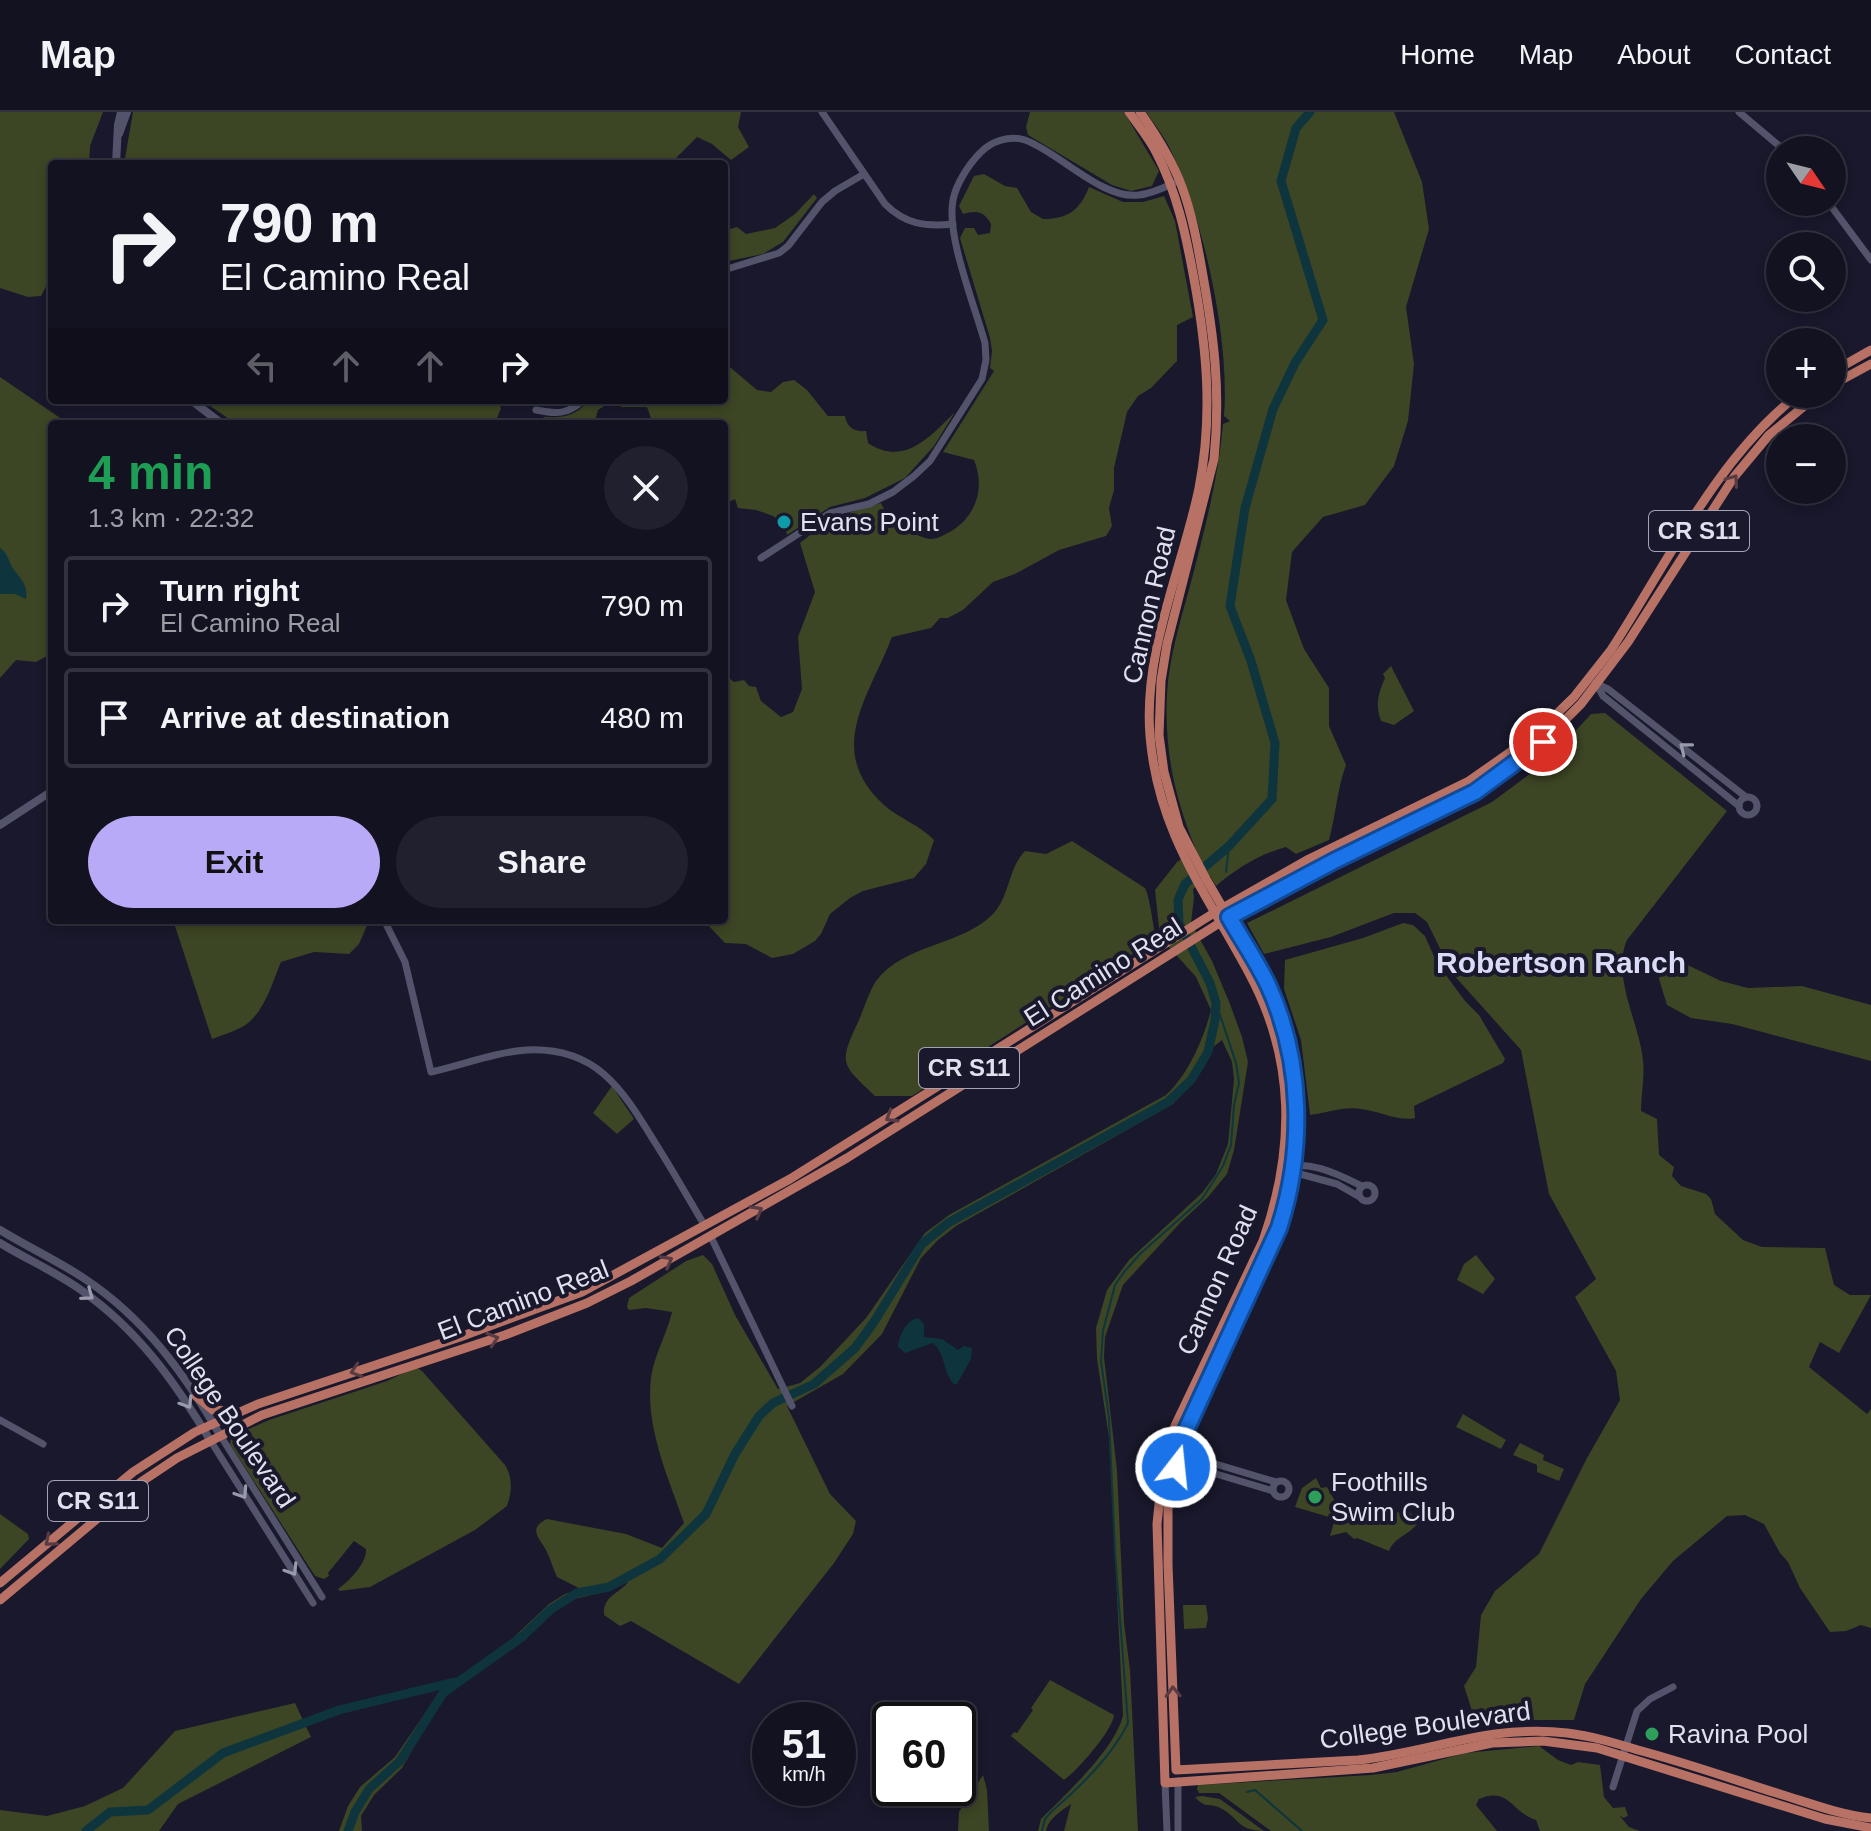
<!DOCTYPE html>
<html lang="en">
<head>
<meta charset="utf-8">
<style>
	body { margin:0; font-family:Helvetica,sans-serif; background:#20202e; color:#f1f3f6; height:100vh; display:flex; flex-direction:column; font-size:30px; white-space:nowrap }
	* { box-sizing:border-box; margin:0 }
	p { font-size:26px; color:#9d9ea5 }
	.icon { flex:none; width:44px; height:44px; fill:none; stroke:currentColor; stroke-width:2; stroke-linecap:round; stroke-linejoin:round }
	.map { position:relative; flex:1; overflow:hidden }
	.side { position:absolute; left:48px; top:308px; width:680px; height:504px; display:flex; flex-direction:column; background:#131221; border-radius:8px; box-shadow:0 4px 12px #0003,0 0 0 2px #32323f }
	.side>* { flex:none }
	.banner { position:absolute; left:48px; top:48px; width:680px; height:244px; border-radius:8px; box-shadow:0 4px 12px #0003,0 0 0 2px #32323f; background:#131221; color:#f1f3f6; overflow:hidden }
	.needle { width:52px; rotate:125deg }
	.controls { position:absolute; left:1766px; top:24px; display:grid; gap:16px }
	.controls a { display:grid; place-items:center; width:80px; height:80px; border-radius:50%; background:#131221; box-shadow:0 4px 12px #0003,0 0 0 2px #32323f; font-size:40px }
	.speed { position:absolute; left:752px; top:1590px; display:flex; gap:16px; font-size:40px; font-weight:700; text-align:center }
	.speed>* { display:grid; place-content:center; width:104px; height:104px; border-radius:50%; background:#131221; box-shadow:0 4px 12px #0003,0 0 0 2px #32323f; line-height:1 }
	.speed small { font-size:20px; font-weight:400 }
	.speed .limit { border:4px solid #111; border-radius:12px; background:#fff; color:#111 }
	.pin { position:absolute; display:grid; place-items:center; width:68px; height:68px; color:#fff; margin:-34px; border:4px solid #fff; border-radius:50%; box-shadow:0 2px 8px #0007 }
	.me { position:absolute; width:88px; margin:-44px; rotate:16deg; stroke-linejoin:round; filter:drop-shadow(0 0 6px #0008) }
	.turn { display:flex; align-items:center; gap:28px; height:168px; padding:0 40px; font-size:36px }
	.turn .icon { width:104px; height:104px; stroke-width:2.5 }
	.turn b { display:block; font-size:56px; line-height:68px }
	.lanes { display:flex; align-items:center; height:76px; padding:0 40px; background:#0003; justify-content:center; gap:40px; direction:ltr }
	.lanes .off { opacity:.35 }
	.round { display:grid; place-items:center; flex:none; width:84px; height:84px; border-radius:42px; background:#20202e }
	.head { display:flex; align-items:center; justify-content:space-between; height:136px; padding:0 40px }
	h1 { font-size:48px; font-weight:700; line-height:60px; color:#1e9e55 }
	.cta { display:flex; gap:16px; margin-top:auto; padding:16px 40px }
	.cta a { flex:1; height:92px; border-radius:48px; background:#b9aaf7; color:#111; font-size:32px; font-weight:700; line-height:92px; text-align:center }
	.cta a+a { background:#20202e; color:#f1f3f6 }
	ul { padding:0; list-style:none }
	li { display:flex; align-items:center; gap:24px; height:100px; margin:0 16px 12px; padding:0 24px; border:4px solid #32323f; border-radius:8px }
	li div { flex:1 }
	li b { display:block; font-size:30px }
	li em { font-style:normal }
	header { display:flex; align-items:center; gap:48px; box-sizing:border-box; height:112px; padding:0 40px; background:#131221; border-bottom:2px solid #32323f }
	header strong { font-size:38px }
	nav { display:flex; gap:44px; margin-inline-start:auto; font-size:28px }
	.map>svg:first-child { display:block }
</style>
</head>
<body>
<header>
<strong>Map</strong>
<nav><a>Home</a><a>Map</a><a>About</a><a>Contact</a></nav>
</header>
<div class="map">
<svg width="1871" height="1719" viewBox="0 0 1871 1719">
	<rect width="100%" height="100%" fill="#19182c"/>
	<!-- green -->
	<g fill="#3c4524">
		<polygon points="0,0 103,0 90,34 89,52 52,52 52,163 41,184 28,185 0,176"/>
		<polygon points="133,0 741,0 738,15 749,35 731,48 712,32 697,25 670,52 124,52"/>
		<polygon points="1030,0 1124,0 1159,59 1152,74 1131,79 1112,73 1028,23 1026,15"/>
		<path d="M1146 0H1394L1422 70 1429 117 1406 195 1414 252 1408 309 1394 354 1365 393 1323 405 1292 440 1286 488 1304 537 1329 576V614L1346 653C1337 677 1336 703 1329 728L1296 742 1286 735C1260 742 1237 756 1216 774L1210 764 1193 777 1194 786 1191 811 1212 849 1230 892 1242 925 1248 950 1234 1038 1227 1062 1208 1085 1181 1110 1123 1173 1105 1225 1104 1245 1117 1358 1124 1511 1130 1558 1138 1719H1064L1071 1692C1061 1699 1048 1707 1046 1719H1038L1041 1707C1066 1682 1116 1636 1123 1603L1109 1325 1097 1247 1096 1216 1107 1178 1129 1148 1202 1081 1216 1062 1228 1032 1234 967 1232 950 1222 928 1212 936C1206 959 1189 975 1173 992L956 1114 938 1128 921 1146 882 1222 843 1262 787 1294 830 1382 856 1409 853 1422 834 1451 739 1572 631 1509 620 1514 604 1503C603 1483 618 1483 628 1470L609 1479 570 1488 539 1512 525 1528 441 1587 402 1656 374 1683 361 1704 362 1719H339L348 1694 360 1675 395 1645 441 1578 496 1542 549 1492 565 1482 581 1477 557 1465C553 1457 551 1448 547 1440 541 1427 526 1417 547 1407L626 1422 662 1436 684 1411C668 1365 645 1315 651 1266 654 1243 667 1222 672 1200L646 1196 629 1198 627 1195 629 1186 686 1149 703 1143 712 1152 735 1203 778 1277 800 1271 820 1255 866 1206 925 1121 949 1103 1166 983C1188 963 1204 926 1211 898L1196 865 1160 825 1155 778 1177 750 1196 738C1175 687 1164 638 1167 582 1169 546 1180 510 1190 474 1204 420 1218 368 1223 312L1230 309 1224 304C1230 228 1204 110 1172 41 1166 27 1155 13 1146 0Z"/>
		<path d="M984 62 1005 74 1017 76 1031 100 1043 107C1068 107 1080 98 1089 75L1123 90H1143L1164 84 1175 109 1193 205 1177 213V249L1151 276 1138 284 1127 300 1114 356V378L1109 396 1112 414 1106 424 1059 438 1015 462 993 470 963 498 948 506H940L931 516 892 525C869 585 824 638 884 693 900 707 920 713 934 728L926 752 914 766 863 779 850 786 830 802 821 822 815 829 793 842 772 846 746 832 725 831 708 813V808H724V562L734 570 744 568 749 574 756 575 761 589 781 605 793 600 802 577 798 525 815 480 800 431 832 406 881 391C886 402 892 407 902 413 909 418 920 426 930 427 938 427 946 422 953 418 977 402 985 375 974 348L943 340 994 259 990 256 992 239 990 226 960 126 965 116H974L978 123 990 121 991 112C984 99 977 98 963 102L959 94 974 64Z"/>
		<polygon points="814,82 817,86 783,130 763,142 724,150 724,119 737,115 746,122 775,116 795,102"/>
		<path d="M724 250 757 278 771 280 783 270 794 268 807 278 828 304H845C847 316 855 320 866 319L868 331C904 355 930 325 955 300L934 334 905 366 865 386 830 395 787 423 785 413 773 404 756 398 738 396 735 387 724 392V312H653L647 295H622L610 290 598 298 594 312H538L544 305C564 306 576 304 589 288H724Z"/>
		<polygon points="0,265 69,312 52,312 52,541 36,550 16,548 0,566"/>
		<polygon points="202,288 496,288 501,296 495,311 490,312 236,312"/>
		<path d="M1391 554 1414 599 1394 613 1381 609C1375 592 1378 582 1385 566L1383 562Z"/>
		<path d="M1605 601 1727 699 1627 828C1611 864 1640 912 1643 949 1645 965 1641 983 1641 999L1657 1007 1659 1043 1674 1055 1672 1064 1681 1074 1706 1082 1711 1087 1715 1102 1743 1128 1762 1135 1825 1136 1834 1173 1850 1183H1871L1839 1241 1820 1230 1809 1255 1867 1302 1871 1297V1516L1861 1513 1846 1519 1830 1520 1800 1476 1788 1450 1780 1441 1764 1412 1745 1403 1727 1404 1673 1449 1641 1487 1585 1572 1574 1608H1475L1464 1574 1476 1555 1481 1503 1495 1479 1539 1442 1587 1346 1620 1288 1616 1259 1575 1185 1596 1167 1549 1082 1521 938 1452 861 1427 810 1415 801H1394L1331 825 1264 842 1247 811 1492 690 1550 647 1591 602Z"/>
		<path d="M1072 729 1145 776C1150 785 1153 814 1156 827L912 984H875C841 952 838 952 859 908 864 896 869 880 876 869 904 832 960 834 992 803 1010 785 1008 756 1025 739L1046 742Z"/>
		<path d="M176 808H366L368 811 359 832 349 842 314 840 281 850C272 871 264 903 242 915 233 920 222 923 212 927L175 814Z"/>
		<path d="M1403 811 1413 813 1425 824 1437 851 1465 889 1479 903 1505 947 1503 951 1414 994 1415 1006C1399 1010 1379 999 1361 997 1345 994 1326 1001 1310 1003L1301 928 1284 877 1285 848 1363 826Z"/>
		<polygon points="1673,846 1721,869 1748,876 1802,874 1871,893 1871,949 1732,912 1691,906 1667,893 1659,867 1663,849"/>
		<polygon points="612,974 634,1007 617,1022 593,1001"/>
		<polygon points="1476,1143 1495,1167 1483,1182 1457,1168 1464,1152"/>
		<path d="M416 1255 422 1259 505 1353C513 1366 512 1380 507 1394L475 1418 370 1475 340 1479 338 1477C349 1469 367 1451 366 1437L354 1429 328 1461 329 1464 324 1467 315 1464 230 1332 231 1325 269 1308 387 1269Z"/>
		<polygon points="1463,1302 1506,1328 1501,1337 1456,1315"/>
		<polygon points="1520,1331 1544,1343 1543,1348 1564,1357 1559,1369 1537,1360 1537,1353 1513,1343"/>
		<path d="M1316 1366 1321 1376 1327 1375C1335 1391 1340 1389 1329 1405L1295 1395 1302 1376Z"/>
		<path d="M1345 1389 1364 1399 1369 1389 1394 1402 1406 1397 1419 1409C1411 1423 1395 1424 1389 1439L1357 1426 1354 1427 1346 1420 1330 1424 1334 1410 1332 1405 1337 1406Z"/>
		<polygon points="0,1402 28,1422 29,1427 0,1457"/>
		<polygon points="1183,1493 1206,1493 1208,1506 1206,1516 1184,1517"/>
		<path d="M1050 1568 1114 1603C1113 1618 1077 1659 1064 1668L1011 1624 1014 1620 1017 1621 1033 1598 1031 1596Z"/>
		<polygon points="295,1591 311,1625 178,1692 159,1719 0,1719 0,1698 47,1704 85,1694 123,1676 175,1619"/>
		<path d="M1539 1634 1558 1648 1571 1653 1578 1650 1600 1653 1604 1685 1613 1696 1625 1695 1628 1704 1623 1706 1619 1703 1629 1715 1640 1719H1540L1536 1708C1511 1700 1509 1674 1479 1687L1476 1693 1497 1719H1271L1219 1681H1199L1197 1677 1198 1673 1371 1663 1397 1660 1465 1641Z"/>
		<polygon points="983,1663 987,1678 989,1719 958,1719 959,1700"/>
		<path d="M1202 1684 1220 1687 1264 1719C1236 1719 1239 1704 1218 1695 1207 1691 1206 1697 1195 1685Z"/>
	</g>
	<!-- water -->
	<g fill="#0e353d">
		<path d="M0 436C9 442 8 450 14 458 22 468 28 474 26 487L15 482H0Z"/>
		<path d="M918 1206 924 1212V1225L942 1227 958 1238 964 1234 972 1236 971 1247 957 1272H954C942 1259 946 1242 933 1231L905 1241 898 1235C899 1224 906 1208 918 1206Z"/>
	</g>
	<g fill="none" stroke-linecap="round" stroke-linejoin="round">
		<!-- stream -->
		<g stroke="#0e353d" stroke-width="2">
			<polyline points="1226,760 1229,734"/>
			<polyline points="1247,1680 1255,1678 1302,1719"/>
			<path d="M1042 1719 1045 1707 1052 1699C1080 1675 1112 1644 1128 1611L1115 1441 1109 1306 1101 1249 1103 1219 1115 1173 1124 1160 1141 1141 1202 1087 1223 1054 1231 1033 1234 993 1239 971 1236 951 1216 891"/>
		</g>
		<!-- river -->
		<g stroke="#0e353d" stroke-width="9">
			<polyline points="86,1719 110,1700 148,1698 223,1641 339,1598 454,1570"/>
			<polyline points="348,1719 355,1700 369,1677 400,1649 443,1581 523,1524 550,1498 577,1481 609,1475 660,1447 706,1402 735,1342 759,1304 773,1291 814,1272 855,1236 874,1210 922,1132 948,1111 1168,990 1191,968 1208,940 1215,908 1216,891 1210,871 1179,811 1178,788 1185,772 1229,734 1272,687 1275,631 1251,549 1230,494 1245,396 1273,297 1295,251 1323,208 1281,69 1296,16 1310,0"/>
		</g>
		<!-- tertiary -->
		<g stroke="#53536b" stroke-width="7">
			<path d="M822 0 885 92C905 112 925 115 953 112"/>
			<polyline points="1739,0 1784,38"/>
			<polyline points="1828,90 1871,148"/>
			<polyline points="724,158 779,141 788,134 822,90 835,79 864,62"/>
			<path d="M536 298C556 302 568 303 583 288"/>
			<path d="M761 446 830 401 869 392 893 380 914 364 930 349 982 267 986 248 985 231C975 194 946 124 953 88 956 72 969 52 980 41 991 29 1010 23 1025 28 1059 40 1102 88 1139 83 1151 82 1163 76 1174 71"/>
			<polyline points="1595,571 1608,577 1746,685"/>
			<polyline points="1597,573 1603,584 1739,694"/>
			<circle cx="1748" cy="694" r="9"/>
			<path d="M384 808 405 850 431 960C462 953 496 940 527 938 597 935 622 977 654 1029 672 1057 688 1086 705 1114"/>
			<path d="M1283 1056C1309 1047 1339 1063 1362 1074"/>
			<polyline points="1289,1059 1337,1072 1358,1084"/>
			<circle cx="1367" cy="1081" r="8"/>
			<polyline points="711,1125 792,1294"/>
			<polyline points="0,1308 43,1332"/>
			<polyline points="220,1323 322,1485"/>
			<polyline points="210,1328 313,1491"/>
			<polyline points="1179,1341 1276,1370"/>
			<polyline points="1176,1350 1273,1379"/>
			<circle cx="1281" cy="1377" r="8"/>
			<polyline points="1178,1669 1178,1719"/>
			<polyline points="1165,1671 1167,1719"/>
			<polyline points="1613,1675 1637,1599 1650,1587 1673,1575"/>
		</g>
		<!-- secondary -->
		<g stroke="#53536b" stroke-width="8">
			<polyline points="119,22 127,0"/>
			<polyline points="116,52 118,13 121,0"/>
			<polyline points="191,288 222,312"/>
			<polyline points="0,713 52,679"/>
			<path d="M0 1118C28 1135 58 1149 85 1167 144 1206 185 1262 220 1323"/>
			<path d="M0 1131C26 1147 56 1160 81 1178 138 1218 175 1270 210 1328"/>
		</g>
		<!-- primary -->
		<g stroke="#b87265" stroke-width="9">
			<path d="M1129 0C1138 13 1149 26 1156 40 1177 80 1186 123 1194 167 1207 238 1213 304 1199 376 1182 458 1143 539 1150 624 1158 720 1205 779 1249 861 1296 948 1295 1037 1263 1129L1175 1314 1161 1373 1157 1412 1165 1671 1373 1656 1492 1631 1543 1629 1597 1636 1825 1707 1871 1716"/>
			<path d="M1140 0C1157 24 1172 48 1182 75 1192 102 1197 130 1202 158 1214 225 1221 279 1214 347L1167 532 1161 569 1159 623 1164 660 1179 715 1206 767 1269 875 1283 917 1294 971 1297 1026 1289 1084 1279 1116 1186 1318 1168 1390V1453L1176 1658 1358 1648C1432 1640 1489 1612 1567 1621 1592 1624 1615 1631 1638 1638 1687 1651 1735 1668 1783 1683 1812 1692 1841 1703 1871 1706"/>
			<polyline points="1832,260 1871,238"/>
			<polyline points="1832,273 1871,252"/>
			<polyline points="196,1284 213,1298 234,1299"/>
			<path d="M0 1471 133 1360 195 1320 258 1292 460 1225 582 1180 790 1067 1214 801 1309 747 1469 669 1536 622 1574 585 1611 538C1666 453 1718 344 1799 282"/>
			<polyline points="0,1488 141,1370 177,1346 262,1303 505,1223 587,1191 631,1169 847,1046 1229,805 1334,749 1475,680 1543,630 1581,592 1628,530 1734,365 1769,323 1819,282"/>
		</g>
	</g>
	<!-- one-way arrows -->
	<defs><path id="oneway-chevron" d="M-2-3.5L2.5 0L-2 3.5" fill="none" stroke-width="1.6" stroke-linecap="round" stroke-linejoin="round" transform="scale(2)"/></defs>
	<g stroke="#593c43">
		<use href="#oneway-chevron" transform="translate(1733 368) rotate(-55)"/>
		<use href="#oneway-chevron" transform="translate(891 1005) rotate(148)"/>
		<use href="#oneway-chevron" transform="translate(757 1099) rotate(-29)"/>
		<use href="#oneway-chevron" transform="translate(667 1149) rotate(-29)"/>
		<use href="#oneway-chevron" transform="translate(493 1227) rotate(-18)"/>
		<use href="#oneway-chevron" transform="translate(356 1259) rotate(162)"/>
		<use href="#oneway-chevron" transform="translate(50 1429) rotate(140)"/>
		<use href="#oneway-chevron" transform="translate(1173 1580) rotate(-92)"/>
	</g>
	<g stroke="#9a9aad">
		<use href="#oneway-chevron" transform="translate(1685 636) rotate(-142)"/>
		<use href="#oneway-chevron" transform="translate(88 1183) rotate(36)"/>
		<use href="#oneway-chevron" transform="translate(187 1291) rotate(58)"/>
		<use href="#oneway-chevron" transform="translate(242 1381) rotate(57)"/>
		<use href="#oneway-chevron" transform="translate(292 1458) rotate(58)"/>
	</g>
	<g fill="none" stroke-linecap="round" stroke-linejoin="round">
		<!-- route casing -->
		<g stroke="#114b97" stroke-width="20">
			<path id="route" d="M1176 1355 1186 1318 1279 1116C1304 1038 1303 951 1269 875 1258 851 1242 828 1229 805L1334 749 1475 680 1543 630"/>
		</g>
		<!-- route -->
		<use href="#route" stroke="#1a73e8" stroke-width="14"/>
	</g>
	<!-- markers -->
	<circle fill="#0f9aa8" stroke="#19182c" stroke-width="3" cx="784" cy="410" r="8"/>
	<g fill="#2e9e5b" stroke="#19182c" stroke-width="3">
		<circle cx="1315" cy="1385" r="8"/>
		<circle cx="1652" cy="1622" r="8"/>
	</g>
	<g text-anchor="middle" stroke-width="8" stroke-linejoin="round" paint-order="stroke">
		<!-- shield labels -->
		<g fill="#19182c" stroke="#a4a5b4" stroke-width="2">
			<rect x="1649" y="399" width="100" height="40" rx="6"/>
			<rect x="919" y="936" width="100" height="40" rx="6"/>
			<rect x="48" y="1369" width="100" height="40" rx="6"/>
		</g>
		<g font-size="24" font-weight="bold" fill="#e0e1ef">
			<text x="1699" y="427">CR S11</text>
			<text x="969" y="964">CR S11</text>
			<text x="98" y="1397">CR S11</text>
		</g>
		<!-- poi labels -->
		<g font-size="26" fill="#e0e1ef" stroke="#19182c" text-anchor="start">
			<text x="800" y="419">Evans Point</text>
			<text x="1331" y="1379">Foothills<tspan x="1331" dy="30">Swim Club</tspan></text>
			<text x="1668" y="1631">Ravina Pool</text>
		</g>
		<!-- street labels -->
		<g font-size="26" fill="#e0e1ef" stroke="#19182c">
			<text transform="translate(1149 493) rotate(-77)" y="9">Cannon Road</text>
			<text transform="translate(1103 860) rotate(-32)" y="9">El Camino Real</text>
			<text transform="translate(1217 1168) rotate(-66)" y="9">Cannon Road</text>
			<text transform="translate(523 1188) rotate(-21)" y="9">El Camino Real</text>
			<text transform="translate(230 1305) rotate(56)" y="9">College Boulevard</text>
			<text transform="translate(1425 1613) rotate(-8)" y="9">College Boulevard</text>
		</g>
		<!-- quarter labels -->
		<g font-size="30" font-weight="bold" fill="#dadbf7" stroke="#19182c">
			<text x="1561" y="861">Robertson Ranch</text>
		</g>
	</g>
</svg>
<div class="controls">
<a><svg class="needle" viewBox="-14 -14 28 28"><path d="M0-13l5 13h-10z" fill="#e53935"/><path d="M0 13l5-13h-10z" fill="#9d9ea5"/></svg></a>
<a><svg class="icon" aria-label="search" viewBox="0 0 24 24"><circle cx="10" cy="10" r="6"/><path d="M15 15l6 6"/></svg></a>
<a>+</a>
<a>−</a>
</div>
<div class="speed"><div>51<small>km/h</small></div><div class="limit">60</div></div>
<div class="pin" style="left:1543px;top:630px;background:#d93025"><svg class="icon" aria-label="arrive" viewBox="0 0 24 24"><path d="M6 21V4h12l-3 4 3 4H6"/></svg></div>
<svg class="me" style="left:1176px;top:1355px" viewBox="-20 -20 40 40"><circle r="17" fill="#1a73e8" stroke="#fff" stroke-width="3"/><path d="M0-11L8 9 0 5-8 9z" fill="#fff"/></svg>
<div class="banner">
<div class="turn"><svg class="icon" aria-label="right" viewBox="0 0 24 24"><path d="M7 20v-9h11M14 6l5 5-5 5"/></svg><div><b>790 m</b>El Camino Real</div></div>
<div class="lanes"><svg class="icon off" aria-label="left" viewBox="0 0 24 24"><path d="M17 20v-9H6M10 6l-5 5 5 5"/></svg><svg class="icon off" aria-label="ahead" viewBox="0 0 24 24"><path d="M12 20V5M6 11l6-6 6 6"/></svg><svg class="icon off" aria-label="ahead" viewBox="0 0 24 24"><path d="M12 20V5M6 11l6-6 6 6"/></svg><svg class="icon" aria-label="right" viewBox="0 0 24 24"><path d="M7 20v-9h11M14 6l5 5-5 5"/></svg></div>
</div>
<section class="side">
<div class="head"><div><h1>4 min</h1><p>1.3 km · 22:32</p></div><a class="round"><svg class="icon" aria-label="close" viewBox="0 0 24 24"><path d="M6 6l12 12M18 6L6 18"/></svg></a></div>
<ul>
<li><svg class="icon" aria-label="right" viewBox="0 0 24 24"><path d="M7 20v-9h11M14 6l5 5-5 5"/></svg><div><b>Turn right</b><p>El Camino Real</p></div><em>790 m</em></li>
<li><svg class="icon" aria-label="arrive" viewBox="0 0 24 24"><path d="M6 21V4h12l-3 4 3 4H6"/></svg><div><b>Arrive at destination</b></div><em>480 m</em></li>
</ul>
<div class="cta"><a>Exit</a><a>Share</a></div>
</section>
</div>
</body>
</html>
